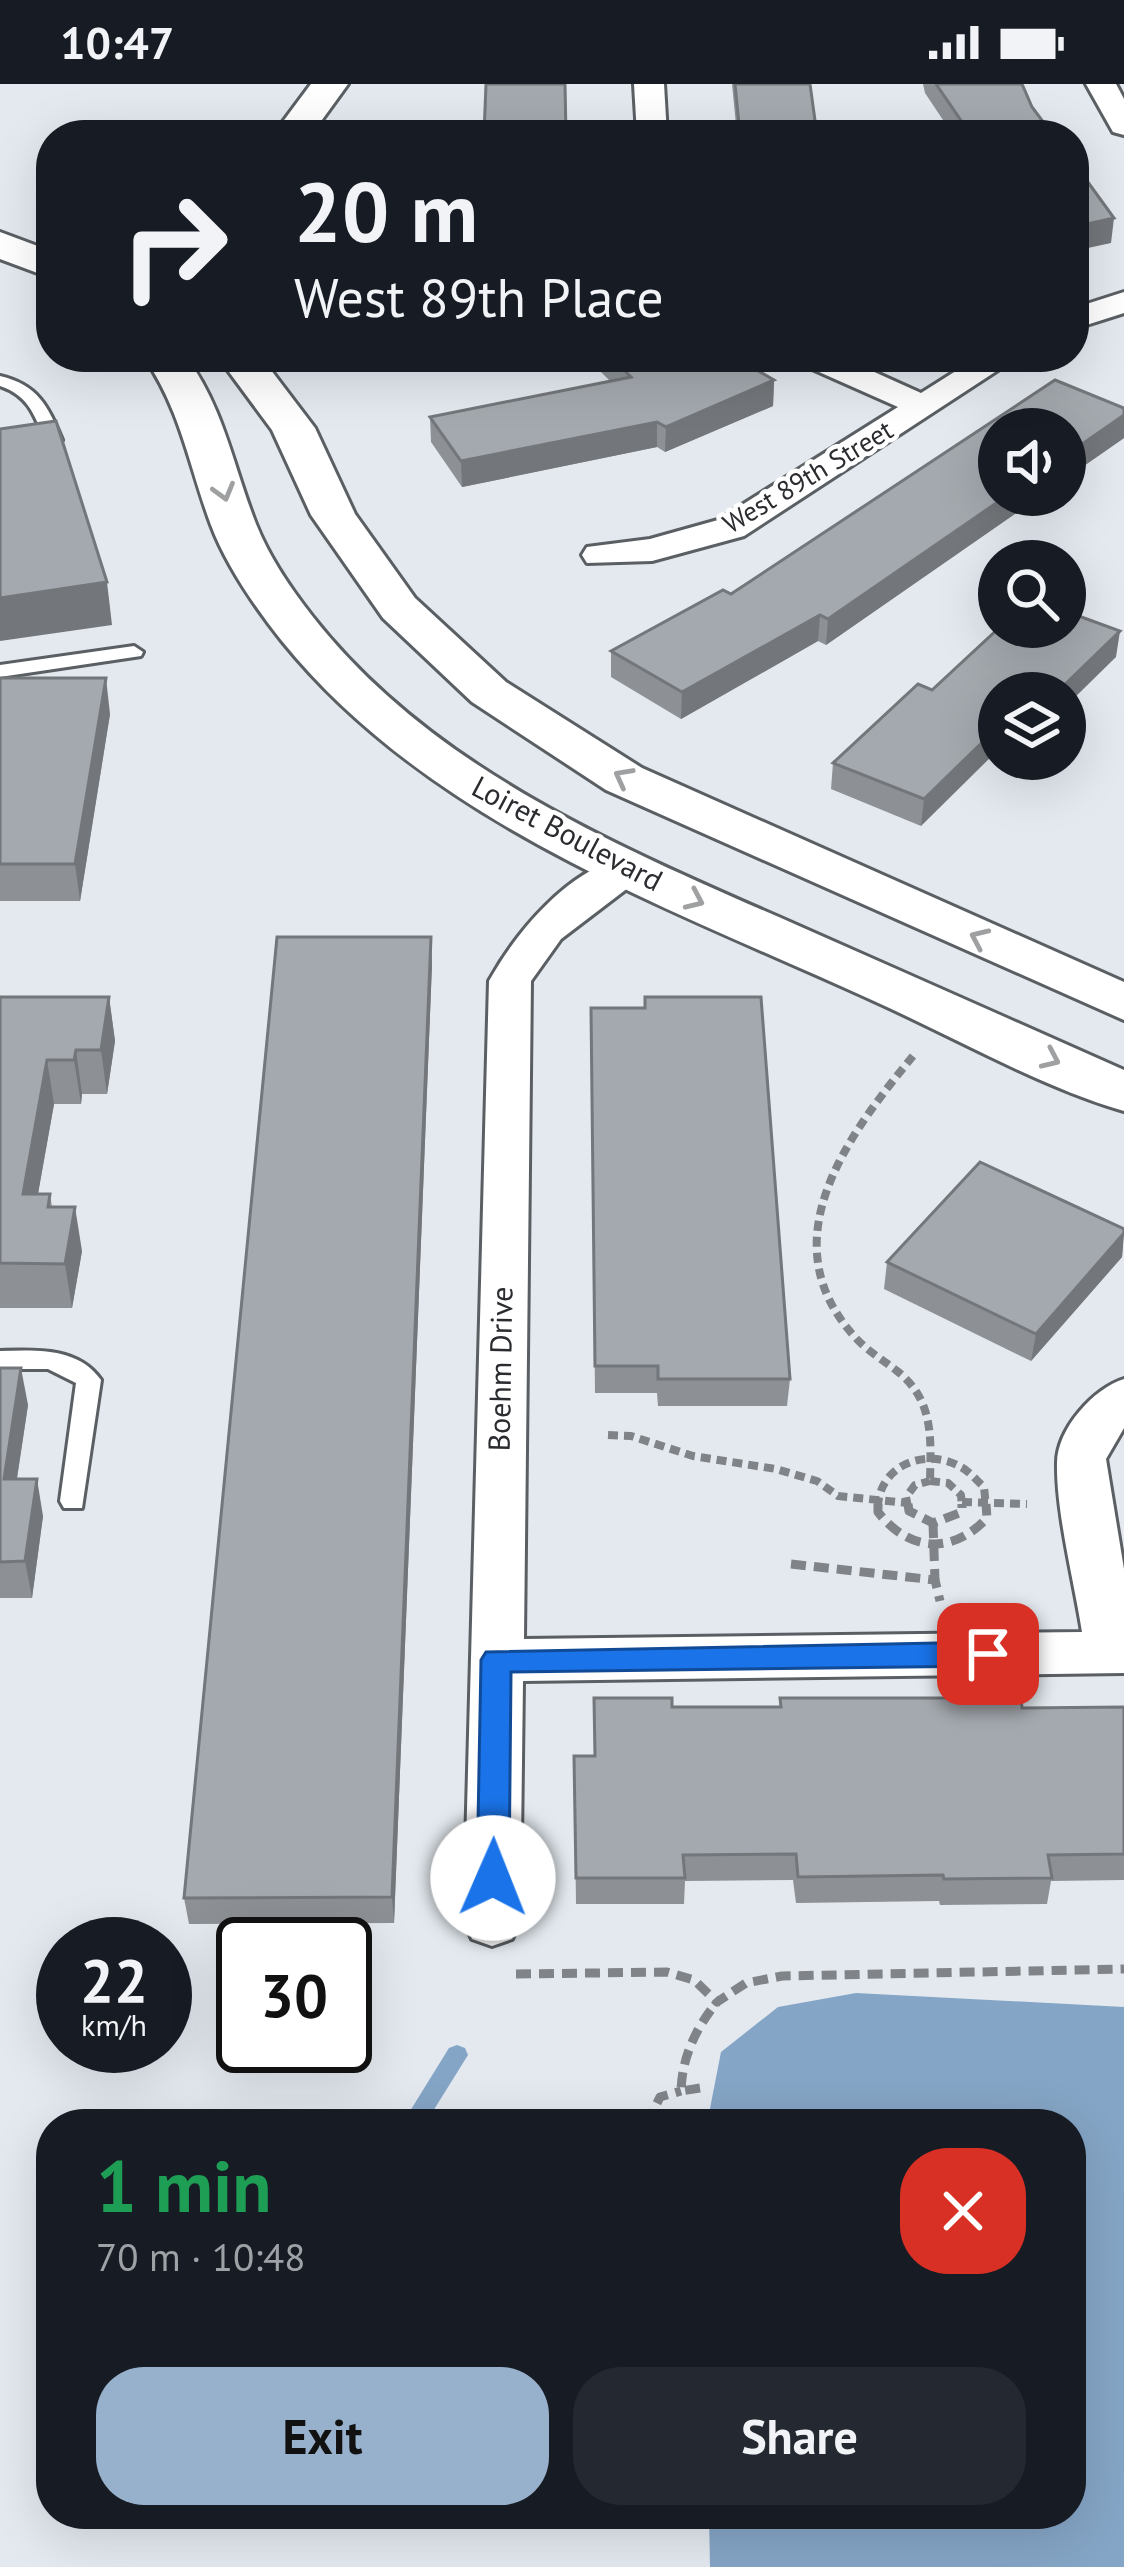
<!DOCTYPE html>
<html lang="en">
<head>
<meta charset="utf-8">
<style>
	body { margin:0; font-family:"PT Sans",sans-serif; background:#242831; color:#f1f3f6; height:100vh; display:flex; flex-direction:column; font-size:45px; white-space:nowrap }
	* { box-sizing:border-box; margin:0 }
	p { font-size:39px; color:#9ea1a6 }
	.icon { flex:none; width:66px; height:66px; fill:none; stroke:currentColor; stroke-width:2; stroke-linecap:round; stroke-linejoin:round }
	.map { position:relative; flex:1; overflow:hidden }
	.details { position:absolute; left:36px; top:2025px; width:1050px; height:420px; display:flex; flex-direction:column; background:#171b24; border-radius:48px; box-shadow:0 12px 48px #0002 }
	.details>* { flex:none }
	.top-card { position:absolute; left:36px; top:36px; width:1053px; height:252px; border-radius:48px; box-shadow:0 12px 48px #0002; background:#171b24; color:#f1f3f6; overflow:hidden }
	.controls { position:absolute; left:978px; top:324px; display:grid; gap:24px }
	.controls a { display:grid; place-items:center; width:108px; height:108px; border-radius:50%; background:#171b24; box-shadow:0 12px 48px #0002; font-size:60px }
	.speed { position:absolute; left:36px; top:1833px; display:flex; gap:24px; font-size:60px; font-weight:700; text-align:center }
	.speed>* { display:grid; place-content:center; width:156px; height:156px; border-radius:50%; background:#171b24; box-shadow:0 12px 48px #0002; line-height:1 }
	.speed small { font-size:30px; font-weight:400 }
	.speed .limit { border:6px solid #111; border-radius:18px; background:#fff; color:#111 }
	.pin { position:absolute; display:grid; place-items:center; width:102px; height:102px; color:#fff; margin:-51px; border-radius:24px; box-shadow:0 6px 18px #0006 }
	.me { position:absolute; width:132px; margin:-66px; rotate:1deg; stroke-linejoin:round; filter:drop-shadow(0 0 9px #0008) }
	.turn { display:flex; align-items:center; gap:42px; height:252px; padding:0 60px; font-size:54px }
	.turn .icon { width:156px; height:156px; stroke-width:2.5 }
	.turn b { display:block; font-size:84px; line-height:102px }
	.round { display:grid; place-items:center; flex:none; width:126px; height:126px; border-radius:48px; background:#242831 }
	.headline { display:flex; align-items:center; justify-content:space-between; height:204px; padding:0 60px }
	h1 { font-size:72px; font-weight:700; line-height:90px; color:#1e9e55 }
	.cta { display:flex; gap:24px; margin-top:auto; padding:24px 60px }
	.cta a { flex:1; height:138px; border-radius:48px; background:#97b1cc; color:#111; font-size:48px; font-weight:700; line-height:138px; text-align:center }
	.cta a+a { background:#242831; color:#f1f3f6 }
	.status { display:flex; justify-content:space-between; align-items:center; height:84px; padding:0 60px; background:#171b24; direction:ltr }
	.status svg { height:33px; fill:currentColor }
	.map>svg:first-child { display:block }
</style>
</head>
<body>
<div class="status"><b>10:47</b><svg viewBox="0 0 49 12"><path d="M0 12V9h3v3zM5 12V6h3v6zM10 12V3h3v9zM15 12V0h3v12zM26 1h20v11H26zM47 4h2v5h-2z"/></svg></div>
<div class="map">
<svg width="1124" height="2483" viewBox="0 0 1124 2483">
	<rect width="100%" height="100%" fill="#e3e9ef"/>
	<!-- water -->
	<polygon fill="#85a5c6" points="856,1909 1124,1923 1124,2483 710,2483 709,2430 1071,2430 1071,2040 707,2040 721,1968 778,1923"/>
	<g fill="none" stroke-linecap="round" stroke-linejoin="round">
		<!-- stream -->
		<polygon fill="#85a5c6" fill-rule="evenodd" points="457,1961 465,1964 468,1971 425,2040 402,2040 449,1964"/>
		<!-- service casing -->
		<g stroke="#5a5f64" stroke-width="6">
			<g id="service">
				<path d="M0 292C38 301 48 322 62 356 44 370 22 371 0 374V364L44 354C34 329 27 311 0 302Z"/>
				<polygon points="134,562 143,568 141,572 0,593 0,581"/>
				<path d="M0 1267C36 1266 78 1263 101 1296L82 1424H64L60 1417 76 1299 48 1285H0Z"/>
			</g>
		</g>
		<!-- minor casing -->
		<g stroke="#5a5f64" stroke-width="6">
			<g id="minor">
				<polygon points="634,0 664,0 667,51 637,51"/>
				<polygon points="1086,0 1116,0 1124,15 1124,51 1113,48"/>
				<polygon points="1124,208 1124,229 1074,245 1074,224"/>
				<polygon points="796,273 841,273 921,309 978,273 1018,273 744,452 652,477 587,479 582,471 587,463 650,455 718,436 898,323 801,280"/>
				<path d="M626 772 641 776 647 785 641 794 561 855 531 897 524 1555 1082 1548C1074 1497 1056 1428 1057 1379 1057 1345 1094 1304 1124 1295V1344L1106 1375 1124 1485V1589L523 1597 520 1838 512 1855 492 1862 472 1855 464 1838 489 897C517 847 567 787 626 772Z"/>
			</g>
		</g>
		<!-- tertiary casing -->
		<g stroke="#5a5f64" stroke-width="6">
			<g id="tertiary">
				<polygon points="311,0 348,0 311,51 273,51"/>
				<polygon points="0,148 51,167 51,194 0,175"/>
				<path d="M144 273H186C224 324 233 382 256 440 269 473 291 505 313 533 435 688 624 765 799 842 908 890 1016 938 1124 986V1027C1043 1004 952 952 874 917 666 822 430 740 282 557 255 523 226 481 211 441 189 382 181 326 144 273Z"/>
				<polygon points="218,273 261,273 315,344 355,430 415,514 506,598 642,684 1124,898 1124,936 606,706 472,618 383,534 311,431 272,346"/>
			</g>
		</g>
		<!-- path-far1 -->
		<g stroke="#808488" stroke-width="8" stroke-dasharray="10 6" stroke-linecap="butt">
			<path d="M913 972C849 1050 768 1156 854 1252 866 1266 883 1276 897 1287 934 1316 931 1354 930 1397"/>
			<polyline points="608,1351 631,1352 693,1372 776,1385 817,1397 838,1412 908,1419"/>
			<polyline points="930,1397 948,1399 961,1411 962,1423"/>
			<polyline points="962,1418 1027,1420"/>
			<path d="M878 1423C879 1381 926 1363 961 1383 969 1387 977 1397 984 1403L986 1423"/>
			<polyline points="908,1423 906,1413 915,1401 930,1397"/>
		</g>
		<!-- path -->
		<g stroke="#808488" stroke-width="9" stroke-dasharray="15 8" stroke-linecap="butt">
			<path d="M878 1420V1428C909 1468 952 1471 987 1434L986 1420"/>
			<polyline points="908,1420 909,1427 933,1439 962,1428 962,1420"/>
			<polyline points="933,1439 935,1496"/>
			<polyline points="791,1480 935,1496 940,1517"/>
			<polyline points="516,1890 667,1888 694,1896 717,1918 746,1899 782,1892 1124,1885"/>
			<path d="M700 2004 681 2007C682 1973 696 1944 717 1918"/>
			<polyline points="647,2040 660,2013 681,2007"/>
			<polyline points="676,2040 697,2029"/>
		</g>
		<!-- service -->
		<use href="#service" fill="#fff" fill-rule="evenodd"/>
		<!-- minor -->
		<use href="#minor" fill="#fff" fill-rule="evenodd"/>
		<!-- tertiary -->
		<use href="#tertiary" fill="#fff" fill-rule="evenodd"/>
	</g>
	<!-- wall -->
	<g fill="#8d9196">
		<polygon points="732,0 810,0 817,51 737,51"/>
		<polygon points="923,0 1022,0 1032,23 1053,51 953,51 925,9"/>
		<polygon points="586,273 734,273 774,296 773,322 665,368 657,363 462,403 431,358 430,333 610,297"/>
		<polygon points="1055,296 1124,324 1124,354 1065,395 1065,345 999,345 999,411 1042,411 826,561 818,557 681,635 611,593 611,567 723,506 731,510"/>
		<polygon points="1116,573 999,609 921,742 831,705 833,679 932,606"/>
		<polygon points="0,594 110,630 80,817 0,817"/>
		<polygon points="432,880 394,1839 189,1840 184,1814"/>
		<polygon points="0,913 109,913 115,957 107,1010 82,1010 81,1020 54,1020 38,1110 50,1110 52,1123 82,1167 72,1224 0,1224"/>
		<polygon points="591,924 790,1295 787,1322 658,1322 657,1309 595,1309"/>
		<polygon points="1124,1145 1122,1173 1031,1277 884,1205 887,1178"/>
		<polygon points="0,1284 28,1321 17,1395 43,1432 32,1514 0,1514"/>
		<polygon points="594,1614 672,1623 780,1623 780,1614 1022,1624 1124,1623 1124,1796 1051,1797 1047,1820 940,1821 939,1817 796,1819 793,1796 685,1797 684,1820 576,1820 574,1672 594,1672"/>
	</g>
	<!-- shaded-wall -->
	<g fill="#73767a">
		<polygon points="1114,134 1111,159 1074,167 1074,143"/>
		<polygon points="774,296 773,322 665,368 666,343"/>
		<polygon points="1124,331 1124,354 1065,395 1065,372"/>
		<polygon points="657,338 657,363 462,403 461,377"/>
		<polygon points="1008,411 1042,411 826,561 828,535"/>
		<polygon points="107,498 112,541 0,557 0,514"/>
		<polygon points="820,531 818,557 681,635 682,608"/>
		<polygon points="1120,547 1116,573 1065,623 1065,609 1056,609"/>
		<polygon points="106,594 110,630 80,817 75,780"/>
		<polygon points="999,642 999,665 921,742 924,715"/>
		<polygon points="431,853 432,880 394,1839 392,1813"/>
		<polygon points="109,913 115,957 107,1010 101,966"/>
		<polygon points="76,966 82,1010 81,1020 74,976"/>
		<polygon points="47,976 54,1020 30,1154 23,1110"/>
		<polygon points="75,1123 82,1167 72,1224 65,1180"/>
		<polygon points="1124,1149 1122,1173 1031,1277 1036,1250"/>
		<polygon points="21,1284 28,1321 11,1432 4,1395"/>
		<polygon points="37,1395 43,1432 32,1514 25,1477"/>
	</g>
	<!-- building -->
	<g fill="#a4a9af" stroke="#73767a" stroke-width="3">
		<polygon points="486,0 565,0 566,51 484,51"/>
		<polygon points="735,0 810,0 817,51 740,51"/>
		<polygon points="936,0 1022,0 1032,23 1053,51 971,51"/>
		<polygon points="1074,79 1114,134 1074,143"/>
		<polygon points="611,273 734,273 774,296 666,343 657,338 461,377 430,333 631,293"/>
		<polygon points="1055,296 1124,324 1124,331 1065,372 1065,345 999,345 999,411 1008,411 828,535 820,531 682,608 611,567 723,506 731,510"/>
		<polygon points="56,337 107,498 0,514 0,345"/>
		<polygon points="1065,527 1120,547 1056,609 999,609 999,642 924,715 833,679 918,600 932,606 1000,543 1065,543"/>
		<polygon points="0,594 106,594 75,780 0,780"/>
		<polygon points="277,853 431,853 392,1813 184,1814"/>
		<polygon points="0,913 109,913 101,966 76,966 74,976 47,976 23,1110 50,1110 48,1123 75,1123 65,1180 0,1179"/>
		<polygon points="645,913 761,913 790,1295 658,1295 658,1282 595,1282 591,924 645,924"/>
		<polygon points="980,1078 1124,1145 1124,1149 1036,1250 887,1178"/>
		<polygon points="0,1284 21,1284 4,1395 37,1395 25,1477 0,1478"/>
		<polygon points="594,1614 672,1614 672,1623 781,1623 780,1614 1021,1614 1022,1624 1124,1623 1124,1770 1048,1771 1052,1794 944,1795 943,1791 798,1793 796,1770 683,1771 685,1794 576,1794 574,1672 595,1672"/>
	</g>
	<!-- one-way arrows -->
	<defs><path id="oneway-chevron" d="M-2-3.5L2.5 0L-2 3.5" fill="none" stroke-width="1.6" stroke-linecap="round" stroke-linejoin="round" transform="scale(3)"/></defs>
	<g stroke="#9fa0a1">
		<use href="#oneway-chevron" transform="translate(224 408) rotate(74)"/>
		<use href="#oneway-chevron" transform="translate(623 693) rotate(-152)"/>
		<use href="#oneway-chevron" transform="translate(695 816) rotate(24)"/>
		<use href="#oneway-chevron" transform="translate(979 854) rotate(-156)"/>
		<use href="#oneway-chevron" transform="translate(1051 975) rotate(24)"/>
	</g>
	<!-- route -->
	<polygon fill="#1a73e8" stroke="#114b97" stroke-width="3" points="988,1558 999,1562 1004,1570 999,1579 988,1582 511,1588 509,1794 504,1804 493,1808 482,1804 477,1794 481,1576 486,1568"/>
	<g text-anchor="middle" stroke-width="9" stroke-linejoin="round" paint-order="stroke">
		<!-- far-street labels -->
		<g font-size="27" fill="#2a2c2f" stroke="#fff">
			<text transform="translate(808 393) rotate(-31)" y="9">West 89th Street</text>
		</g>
		<!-- street labels -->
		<g font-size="30" fill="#2a2c2f" stroke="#fff">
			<text transform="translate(567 750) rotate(28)" y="10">Loiret Boulevard</text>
			<text transform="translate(501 1285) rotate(-89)" y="10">Boehm Drive</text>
		</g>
	</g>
</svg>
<div class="controls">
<a><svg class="icon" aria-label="sound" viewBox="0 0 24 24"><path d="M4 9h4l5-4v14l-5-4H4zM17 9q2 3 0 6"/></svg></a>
<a><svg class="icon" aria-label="search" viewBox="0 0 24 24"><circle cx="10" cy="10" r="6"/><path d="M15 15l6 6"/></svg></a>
<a><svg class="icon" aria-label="layers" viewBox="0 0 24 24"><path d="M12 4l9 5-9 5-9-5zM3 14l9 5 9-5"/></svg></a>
</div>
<div class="speed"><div>22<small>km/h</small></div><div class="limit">30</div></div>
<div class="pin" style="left:988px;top:1570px;background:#d93025"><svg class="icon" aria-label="arrive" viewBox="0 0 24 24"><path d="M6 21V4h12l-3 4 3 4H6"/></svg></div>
<svg class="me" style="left:493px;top:1794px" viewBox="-20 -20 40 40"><circle r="19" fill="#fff"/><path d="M0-13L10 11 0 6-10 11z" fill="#1a73e8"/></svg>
<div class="top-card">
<div class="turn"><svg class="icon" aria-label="right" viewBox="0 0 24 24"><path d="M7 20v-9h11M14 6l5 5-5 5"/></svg><div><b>20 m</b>West 89th Place</div></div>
</div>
<section class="details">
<div class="headline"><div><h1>1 min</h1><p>70 m · 10:48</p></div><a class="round" style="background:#d93025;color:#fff"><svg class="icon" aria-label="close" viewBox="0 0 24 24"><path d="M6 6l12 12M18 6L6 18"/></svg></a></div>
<div class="cta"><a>Exit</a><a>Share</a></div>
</section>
</div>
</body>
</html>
